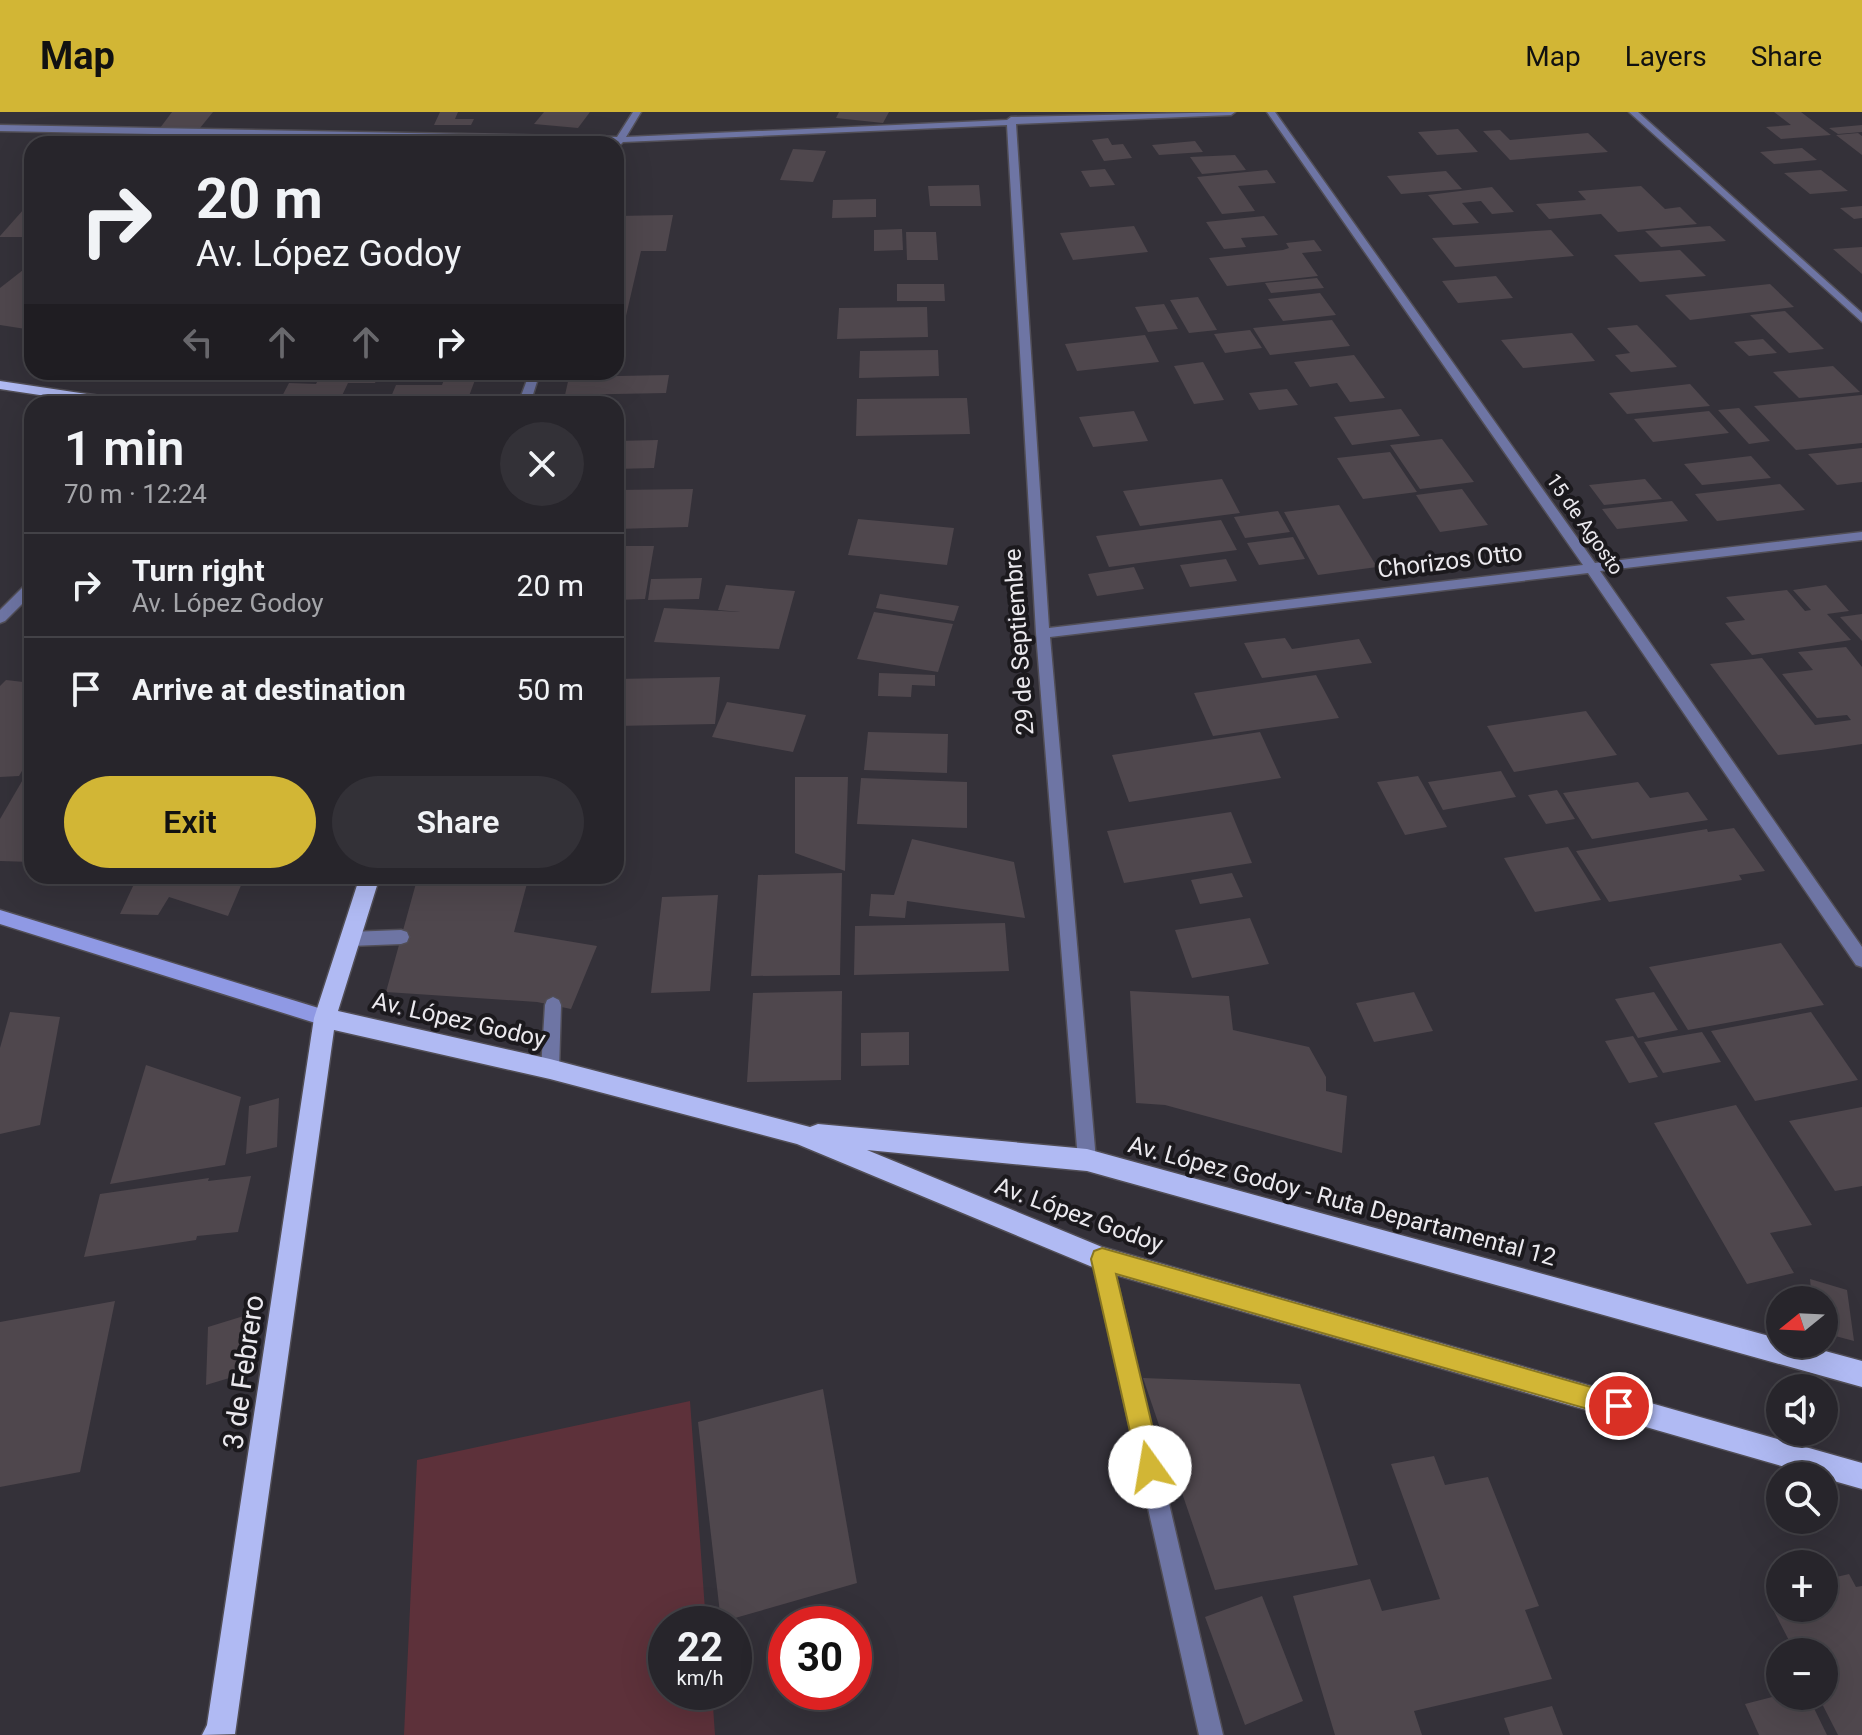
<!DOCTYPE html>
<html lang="en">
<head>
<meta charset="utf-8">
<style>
	body { margin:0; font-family:Roboto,sans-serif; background:#333137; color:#f1f3f6; height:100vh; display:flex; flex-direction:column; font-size:30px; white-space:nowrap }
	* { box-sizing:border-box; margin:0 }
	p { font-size:26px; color:#a4a5a9 }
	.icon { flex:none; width:44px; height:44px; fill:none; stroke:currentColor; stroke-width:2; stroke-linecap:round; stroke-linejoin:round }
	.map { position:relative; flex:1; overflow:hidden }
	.drawer { position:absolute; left:24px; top:284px; width:600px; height:488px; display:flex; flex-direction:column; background:#27252b; border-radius:24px; box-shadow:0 8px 32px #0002,0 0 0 2px #434247 }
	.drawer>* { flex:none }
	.hud { position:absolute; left:24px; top:24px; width:600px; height:244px; border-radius:24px; box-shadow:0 8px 32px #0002,0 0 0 2px #434247; background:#27252b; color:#f1f3f6; overflow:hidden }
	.needle { width:52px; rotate:252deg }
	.controls { position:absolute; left:1766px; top:1174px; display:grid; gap:16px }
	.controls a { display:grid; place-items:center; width:72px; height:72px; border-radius:50%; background:#27252b; box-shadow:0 8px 32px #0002,0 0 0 2px #434247; font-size:40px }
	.speed { position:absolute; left:648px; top:1494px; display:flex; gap:16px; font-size:40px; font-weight:700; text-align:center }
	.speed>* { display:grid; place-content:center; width:104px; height:104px; border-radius:50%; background:#27252b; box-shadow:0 8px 32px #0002,0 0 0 2px #434247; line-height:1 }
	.speed small { font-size:20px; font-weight:400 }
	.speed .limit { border:12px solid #d22; background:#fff; color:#111 }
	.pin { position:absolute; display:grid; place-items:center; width:68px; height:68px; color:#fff; margin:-34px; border:4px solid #fff; border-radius:50%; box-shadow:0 2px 8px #0007 }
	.me { position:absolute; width:88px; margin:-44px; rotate:347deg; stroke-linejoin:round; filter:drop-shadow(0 0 6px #0008) }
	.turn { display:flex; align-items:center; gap:28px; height:168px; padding:0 40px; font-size:36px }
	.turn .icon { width:104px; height:104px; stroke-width:2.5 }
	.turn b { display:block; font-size:56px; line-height:68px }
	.lanes { display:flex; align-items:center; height:76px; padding:0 40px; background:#0003; justify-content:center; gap:40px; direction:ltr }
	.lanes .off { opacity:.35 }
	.round { display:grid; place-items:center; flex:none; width:84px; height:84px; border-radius:42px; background:#333137 }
	.overview { display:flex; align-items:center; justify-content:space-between; height:136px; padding:0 40px }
	h1 { font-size:48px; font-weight:600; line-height:60px }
	.button { display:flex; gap:16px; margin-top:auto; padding:16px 40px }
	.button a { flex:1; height:92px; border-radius:48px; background:#d2b635; color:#111; font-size:32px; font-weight:600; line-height:92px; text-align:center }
	.button a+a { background:#333137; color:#f1f3f6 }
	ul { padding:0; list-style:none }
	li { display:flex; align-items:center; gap:24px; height:104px; padding:0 40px; border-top:2px solid #434247 }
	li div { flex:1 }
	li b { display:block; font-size:30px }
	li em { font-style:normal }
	header { display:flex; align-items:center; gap:48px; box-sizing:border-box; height:112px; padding:0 40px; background:#d2b635; color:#111 }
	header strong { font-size:38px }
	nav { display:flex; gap:44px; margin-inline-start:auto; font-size:28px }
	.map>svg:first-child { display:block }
</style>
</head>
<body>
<header>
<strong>Map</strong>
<nav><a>Map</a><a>Layers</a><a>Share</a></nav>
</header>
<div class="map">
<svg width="1862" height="1623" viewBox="0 0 1862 1623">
	<rect width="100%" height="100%" fill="#343139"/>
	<!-- green -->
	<polygon fill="#5d313a" points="690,1289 706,1512 666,1512 666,1580 712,1580 715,1623 404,1623 417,1348"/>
	<!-- building -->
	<g fill="#4f474d">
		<polygon points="172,0 213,0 200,16 160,16"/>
		<polygon points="440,0 458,0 455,7 474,7 471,13 434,13"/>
		<polygon points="544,0 590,0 578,16 534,12"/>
		<polygon points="839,0 889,0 883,11 836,6"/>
		<polygon points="1774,0 1801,0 1831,23 1781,27 1766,15 1791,13"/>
		<polygon points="1862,13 1862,20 1838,22 1829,16"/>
		<polygon points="1458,17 1478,40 1437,43 1418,20"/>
		<polygon points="1500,18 1510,28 1588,21 1608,40 1510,48 1483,19"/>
		<polygon points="1858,21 1862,24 1862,43 1836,23"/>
		<polygon points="1108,26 1112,33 1123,32 1132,46 1104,49 1092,28"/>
		<polygon points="1195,29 1203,40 1159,43 1152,33"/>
		<polygon points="1802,36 1817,48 1774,52 1760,40"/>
		<polygon points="793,37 826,39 813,70 780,68"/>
		<polygon points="1235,43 1246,58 1202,62 1190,45"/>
		<polygon points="1105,57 1115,73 1090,75 1081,59"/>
		<polygon points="1267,58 1276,71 1238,74 1255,99 1222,102 1197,65"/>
		<polygon points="1821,58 1848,79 1810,82 1784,61"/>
		<polygon points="1446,59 1462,77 1401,82 1387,64"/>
		<polygon points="979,73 981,94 930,94 928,74"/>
		<polygon points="1641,74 1665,97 1680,95 1697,112 1618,120 1601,102 1549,107 1536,92 1586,88 1578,79"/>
		<polygon points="1492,75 1514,100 1492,102 1481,89 1462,91 1479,111 1453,113 1428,83"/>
		<polygon points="876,87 876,105 832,106 833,88"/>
		<polygon points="32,88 32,125 0,125 0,124"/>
		<polygon points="1862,94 1862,106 1854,107 1840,96"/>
		<polygon points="673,103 666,139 641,139 616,247 616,104"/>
		<polygon points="1264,104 1278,123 1241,126 1246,135 1224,137 1206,110"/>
		<polygon points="1134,114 1148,140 1073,148 1060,121"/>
		<polygon points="1710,114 1726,129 1661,135 1645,119"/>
		<polygon points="902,117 903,138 874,139 874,118"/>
		<polygon points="1551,118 1574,144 1455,155 1432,126"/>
		<polygon points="906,120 936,120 938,148 907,148"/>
		<polygon points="1314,128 1322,139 1302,141 1318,164 1227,174 1209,146 1283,138 1289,136 1286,131"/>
		<polygon points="1862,135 1862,162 1833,137"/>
		<polygon points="1680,138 1706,164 1640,170 1614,143"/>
		<polygon points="32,151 32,218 0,213 0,176"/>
		<polygon points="1496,164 1513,186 1458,191 1442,169"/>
		<polygon points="1317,166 1324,176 1271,181 1265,171"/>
		<polygon points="897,172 944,172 945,189 897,189"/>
		<polygon points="1770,172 1794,195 1690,208 1665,183"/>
		<polygon points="1320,181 1336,203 1283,209 1268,187"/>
		<polygon points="1198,185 1217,218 1189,221 1170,188"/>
		<polygon points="1164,192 1178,217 1148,220 1135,195"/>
		<polygon points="927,195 928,225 837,227 839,196"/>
		<polygon points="1785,199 1824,237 1789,241 1750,203"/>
		<polygon points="1332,208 1350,234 1270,243 1253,216"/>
		<polygon points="1637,213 1661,238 1677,255 1631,260 1615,243 1630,241 1607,216"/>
		<polygon points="1250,218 1262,236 1225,241 1214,222"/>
		<polygon points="1572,221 1595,249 1523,256 1501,228"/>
		<polygon points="1145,223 1159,250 1077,259 1065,232"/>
		<polygon points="1763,227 1777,241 1749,244 1734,230"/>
		<polygon points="938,238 939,264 859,266 860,239"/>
		<polygon points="1354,243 1385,286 1350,290 1337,271 1310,275 1294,250"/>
		<polygon points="1203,250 1224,288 1194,292 1174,254"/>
		<polygon points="1833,254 1860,280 1799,286 1773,260"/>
		<polygon points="322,260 380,260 375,271 348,271 338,292 278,292 289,271 316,272"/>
		<polygon points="447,260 478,260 466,292 388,292 396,273 442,273"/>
		<polygon points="669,263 666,281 565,283 569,265"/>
		<polygon points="1690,272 1710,294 1627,302 1609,281"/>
		<polygon points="1287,277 1298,293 1259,298 1249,281"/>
		<polygon points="1862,283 1862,331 1796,338 1754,294"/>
		<polygon points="967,286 970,322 856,324 857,287"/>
		<polygon points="1739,296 1770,329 1749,332 1718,298"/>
		<polygon points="1401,297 1420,324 1352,333 1334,305"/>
		<polygon points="1134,299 1148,329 1093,335 1079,305"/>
		<polygon points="1709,299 1729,321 1653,330 1634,307"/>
		<polygon points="1442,327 1474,370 1420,377 1390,333"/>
		<polygon points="658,328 654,356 616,357 616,329"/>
		<polygon points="1862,336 1862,370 1837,373 1808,342"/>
		<polygon points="1390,340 1417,380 1363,387 1337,346"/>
		<polygon points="1751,344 1771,366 1702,373 1684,352"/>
		<polygon points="1222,367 1240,401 1140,414 1123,379"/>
		<polygon points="1645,367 1662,387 1604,393 1589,373"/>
		<polygon points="1780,372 1805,398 1717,409 1695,382"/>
		<polygon points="693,377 688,415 616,417 616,378"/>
		<polygon points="1462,377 1488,413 1440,420 1416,383"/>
		<polygon points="1672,389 1688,409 1617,417 1602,397"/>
		<polygon points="1339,393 1377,455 1318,463 1284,400"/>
		<polygon points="1278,399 1290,420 1245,426 1234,405"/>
		<polygon points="858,407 954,416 947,453 848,443"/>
		<polygon points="1221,408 1237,438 1109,455 1096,424"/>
		<polygon points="1293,425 1305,447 1259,453 1247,431"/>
		<polygon points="621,434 654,434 645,487 616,488 616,459"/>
		<polygon points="1226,447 1237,469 1190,475 1180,453"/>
		<polygon points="1134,455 1144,477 1097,484 1088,462"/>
		<polygon points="702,466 699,487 648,488 651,467"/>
		<polygon points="726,473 795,479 779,537 654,530 664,496 740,500 718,498"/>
		<polygon points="1826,473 1849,499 1827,502 1851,528 1752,543 1725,511 1745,508 1726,485 1787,478 1805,499 1811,498 1793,478"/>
		<polygon points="880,482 959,494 954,509 876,496"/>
		<polygon points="874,500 953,512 938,560 857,547"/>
		<polygon points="1862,502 1862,529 1840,505"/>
		<polygon points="1285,526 1292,537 1359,527 1372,551 1262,566 1244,531"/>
		<polygon points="1846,535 1862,555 1862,632 1821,638 1778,643 1710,552 1762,546 1815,613 1851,608 1847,603 1817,606 1782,562 1813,558 1798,540"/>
		<polygon points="879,561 935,563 935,574 912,573 911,585 878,584"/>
		<polygon points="1316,563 1339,606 1213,624 1194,581"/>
		<polygon points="720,565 715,612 616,614 616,567"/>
		<polygon points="6,568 32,571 32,642 19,664 0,665 0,574"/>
		<polygon points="727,590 806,603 793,640 712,625"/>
		<polygon points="1586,599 1617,643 1514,660 1487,614"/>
		<polygon points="868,620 948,622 947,661 864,658"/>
		<polygon points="1260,620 1281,666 1129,690 1112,643"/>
		<polygon points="32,652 32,750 0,749 0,707"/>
		<polygon points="1501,659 1516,685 1443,698 1428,670"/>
		<polygon points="1418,664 1447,715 1405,723 1377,670"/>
		<polygon points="795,665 848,665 845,759 795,741"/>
		<polygon points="861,666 967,670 967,716 857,712"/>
		<polygon points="1638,670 1650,686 1688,680 1708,708 1592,727 1563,681"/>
		<polygon points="1557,678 1575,707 1546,712 1528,683"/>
		<polygon points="1231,700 1252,751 1124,771 1107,719"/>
		<polygon points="1734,716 1765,759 1739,763 1742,768 1609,790 1576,739 1707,717 1708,720"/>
		<polygon points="912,727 1014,750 1025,806 907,789 905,806 869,804 871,782 894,783"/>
		<polygon points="1568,735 1601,788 1535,800 1504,746"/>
		<polygon points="842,761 840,863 751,864 758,763"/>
		<polygon points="1232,761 1243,785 1200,792 1191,768"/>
		<polygon points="145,764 245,764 228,804 169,785 158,803 120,802 134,772 141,772"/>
		<polygon points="418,764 529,764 514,820 597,834 571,897 537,890 386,880"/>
		<polygon points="718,783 710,879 651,881 662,785"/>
		<polygon points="1250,806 1269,852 1192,866 1175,818"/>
		<polygon points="1005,811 1009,859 854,863 855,814"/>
		<polygon points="1781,831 1824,893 1688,918 1649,855"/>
		<polygon points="842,879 841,968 747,970 753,881"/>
		<polygon points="1130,879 1229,884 1233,918 1309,935 1326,965 1326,979 1347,984 1342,1041 1165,993 1136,991"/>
		<polygon points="1414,880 1433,919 1374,930 1356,891"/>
		<polygon points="1654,880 1678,918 1638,926 1615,887"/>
		<polygon points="10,900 60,905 40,1013 0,1022 0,936"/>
		<polygon points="1811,900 1858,968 1755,989 1711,919"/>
		<polygon points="909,920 909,953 861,954 861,921"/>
		<polygon points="1702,920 1721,950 1663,961 1644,930"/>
		<polygon points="1633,924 1658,965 1629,971 1605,929"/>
		<polygon points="146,953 241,985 225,1053 110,1072"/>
		<polygon points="279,986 277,1035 246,1042 249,994"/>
		<polygon points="1736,993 1812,1113 1770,1121 1794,1161 1747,1172 1654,1011"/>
		<polygon points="1862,995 1862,1074 1835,1079 1789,1009"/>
		<polygon points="251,1064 238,1120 197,1124 196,1128 84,1145 100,1082 209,1066 208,1069"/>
		<polygon points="1810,1167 1847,1178 1854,1229 1824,1221 1824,1188 1812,1188"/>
		<polygon points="115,1189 80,1360 0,1375 0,1210"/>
		<polygon points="247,1203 246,1261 206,1273 208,1215"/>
		<polygon points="1143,1266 1300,1272 1358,1453 1215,1478"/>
		<polygon points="823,1277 857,1471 721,1510 698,1310"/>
		<polygon points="1434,1344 1445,1373 1488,1365 1539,1494 1525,1498 1552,1567 1414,1599 1422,1623 1335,1623 1293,1484 1370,1467 1382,1499 1440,1487 1391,1352"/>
		<polygon points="1849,1462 1856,1475 1862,1474 1862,1623 1838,1623 1818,1584 1824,1584 1824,1540 1795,1540 1765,1482 1780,1478 1780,1496 1824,1496 1824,1468"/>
		<polygon points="1262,1484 1303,1589 1245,1613 1205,1505"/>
		<polygon points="1780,1583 1808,1584 1827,1623 1759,1623 1745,1592"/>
		<polygon points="1552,1594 1563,1623 1510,1623 1504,1606"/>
	</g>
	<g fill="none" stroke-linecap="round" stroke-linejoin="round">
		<!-- lane casing -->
		<g stroke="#514e56" stroke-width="3">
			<g id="lane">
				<polygon points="401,818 407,820 409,825 407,830 401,832 350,834 344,832 342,827 344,822 350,820"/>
				<polygon points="553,885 559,888 561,893 559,957 556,963 550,965 544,963 541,957 545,893 547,888"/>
			</g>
		</g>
		<!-- street casing -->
		<g stroke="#514e56" stroke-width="3">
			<g id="street">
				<polygon points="633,0 641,0 626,25 1007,8 1011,5 1235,0 1231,3 1016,12 1049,516 1583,453 1267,0 1275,0 1595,451 1862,420 1862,428 1600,459 1862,835 1862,855 1856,853 1588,461 1050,525 1096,1048 1093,1054 1087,1057 1081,1054 1078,1048 1036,521 1007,13 623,30 617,36 614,31 0,19 0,13 617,25"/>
				<polygon points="1629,0 1638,0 1862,201 1862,210"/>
				<polygon points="530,260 540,260 530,292 518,292"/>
				<polygon points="32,470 32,482 5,509 0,511 0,498 27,471"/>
				<polygon points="1102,1137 1109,1140 1112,1147 1223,1623 1199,1623 1092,1147 1095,1140"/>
			</g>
		</g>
		<!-- secondary casing -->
		<g stroke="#514e56" stroke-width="3">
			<polygon id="secondary" points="0,798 325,898 331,901 333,906 331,911 325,914 0,812"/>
		</g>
		<!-- primary casing -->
		<g stroke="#514e56" stroke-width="3">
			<g id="primary">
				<polygon points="0,269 127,288 134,292 99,292 0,277"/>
				<polygon points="360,764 380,764 338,899 550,947 810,1015 818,1012 1087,1037 1780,1227 1780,1232 1799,1232 1862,1249 1862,1275 1087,1059 867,1038 1102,1135 1862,1351 1862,1377 1102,1159 797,1032 550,967 334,918 235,1622 202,1623 207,1613 314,906"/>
			</g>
		</g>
		<!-- lane -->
		<use href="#lane" fill="#6e75a4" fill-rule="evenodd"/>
		<!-- street -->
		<use href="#street" fill="#6e75a4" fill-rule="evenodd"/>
		<!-- secondary -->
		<use href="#secondary" fill="#8f99e4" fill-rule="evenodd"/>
		<!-- primary -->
		<use href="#primary" fill="#b0baf3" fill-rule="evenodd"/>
	</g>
	<!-- route -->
	<polygon fill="#d2b635" stroke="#887622" stroke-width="2" points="1102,1136 1619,1283 1627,1286 1630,1294 1627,1302 1619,1306 1116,1162 1162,1355 1158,1363 1150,1367 1141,1363 1138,1355 1091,1147 1094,1139"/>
	<g text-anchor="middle" stroke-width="8" stroke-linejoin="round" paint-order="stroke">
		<!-- far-street labels -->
		<g font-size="20" fill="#ebe9ee" stroke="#1b191d">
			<text transform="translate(1585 412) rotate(55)" y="7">15 de Agosto</text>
		</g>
		<!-- street labels -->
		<g font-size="24" fill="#ebe9ee" stroke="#1b191d">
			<text transform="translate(1450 449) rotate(-7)" y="8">Chorizos Otto</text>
			<text transform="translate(1019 530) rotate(-94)" y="8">29 de Septiembre</text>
			<text transform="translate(459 908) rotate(13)" y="8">Av. López Godoy</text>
			<text transform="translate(1342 1089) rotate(15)" y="8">Av. López Godoy - Ruta Departamental 12</text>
			<text transform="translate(1079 1103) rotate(20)" y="8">Av. López Godoy</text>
		</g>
		<!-- near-street labels -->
		<g font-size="28" fill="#ebe9ee" stroke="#1b191d">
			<text transform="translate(243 1260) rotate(-82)" y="10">3 de Febrero</text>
		</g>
	</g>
</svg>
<div class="controls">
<a><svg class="needle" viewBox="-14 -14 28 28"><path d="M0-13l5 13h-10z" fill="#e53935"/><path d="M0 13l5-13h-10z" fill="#a4a5a9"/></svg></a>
<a><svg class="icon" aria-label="sound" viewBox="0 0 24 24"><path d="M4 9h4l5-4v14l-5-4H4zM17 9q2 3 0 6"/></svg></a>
<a><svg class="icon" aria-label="search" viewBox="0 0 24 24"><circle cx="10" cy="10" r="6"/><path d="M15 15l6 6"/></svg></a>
<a>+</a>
<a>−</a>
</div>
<div class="speed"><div>22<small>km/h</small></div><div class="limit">30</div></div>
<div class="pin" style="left:1619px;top:1294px;background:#d93025"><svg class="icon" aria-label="arrive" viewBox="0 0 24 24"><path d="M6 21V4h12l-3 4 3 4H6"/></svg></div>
<svg class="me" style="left:1150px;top:1355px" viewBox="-20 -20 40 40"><circle r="19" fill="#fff"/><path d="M0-13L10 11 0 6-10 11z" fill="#d2b635"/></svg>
<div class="hud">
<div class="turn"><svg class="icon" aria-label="right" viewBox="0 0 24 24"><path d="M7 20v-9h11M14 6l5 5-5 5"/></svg><div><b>20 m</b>Av. López Godoy</div></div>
<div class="lanes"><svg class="icon off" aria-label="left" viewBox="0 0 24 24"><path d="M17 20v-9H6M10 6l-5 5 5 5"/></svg><svg class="icon off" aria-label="ahead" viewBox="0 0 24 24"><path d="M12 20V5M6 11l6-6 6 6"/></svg><svg class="icon off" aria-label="ahead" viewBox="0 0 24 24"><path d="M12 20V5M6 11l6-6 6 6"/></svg><svg class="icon" aria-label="right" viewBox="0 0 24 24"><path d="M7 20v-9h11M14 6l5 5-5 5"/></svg></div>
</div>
<section class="drawer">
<div class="overview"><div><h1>1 min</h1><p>70 m · 12:24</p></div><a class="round"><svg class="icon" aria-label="close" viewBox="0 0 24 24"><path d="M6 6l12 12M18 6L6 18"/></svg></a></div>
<ul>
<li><svg class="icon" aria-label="right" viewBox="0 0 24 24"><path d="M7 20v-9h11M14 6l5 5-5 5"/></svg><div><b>Turn right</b><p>Av. López Godoy</p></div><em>20 m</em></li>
<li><svg class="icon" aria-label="arrive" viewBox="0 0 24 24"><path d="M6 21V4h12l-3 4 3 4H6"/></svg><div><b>Arrive at destination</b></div><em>50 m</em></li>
</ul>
<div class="button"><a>Exit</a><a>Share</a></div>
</section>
</div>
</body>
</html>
